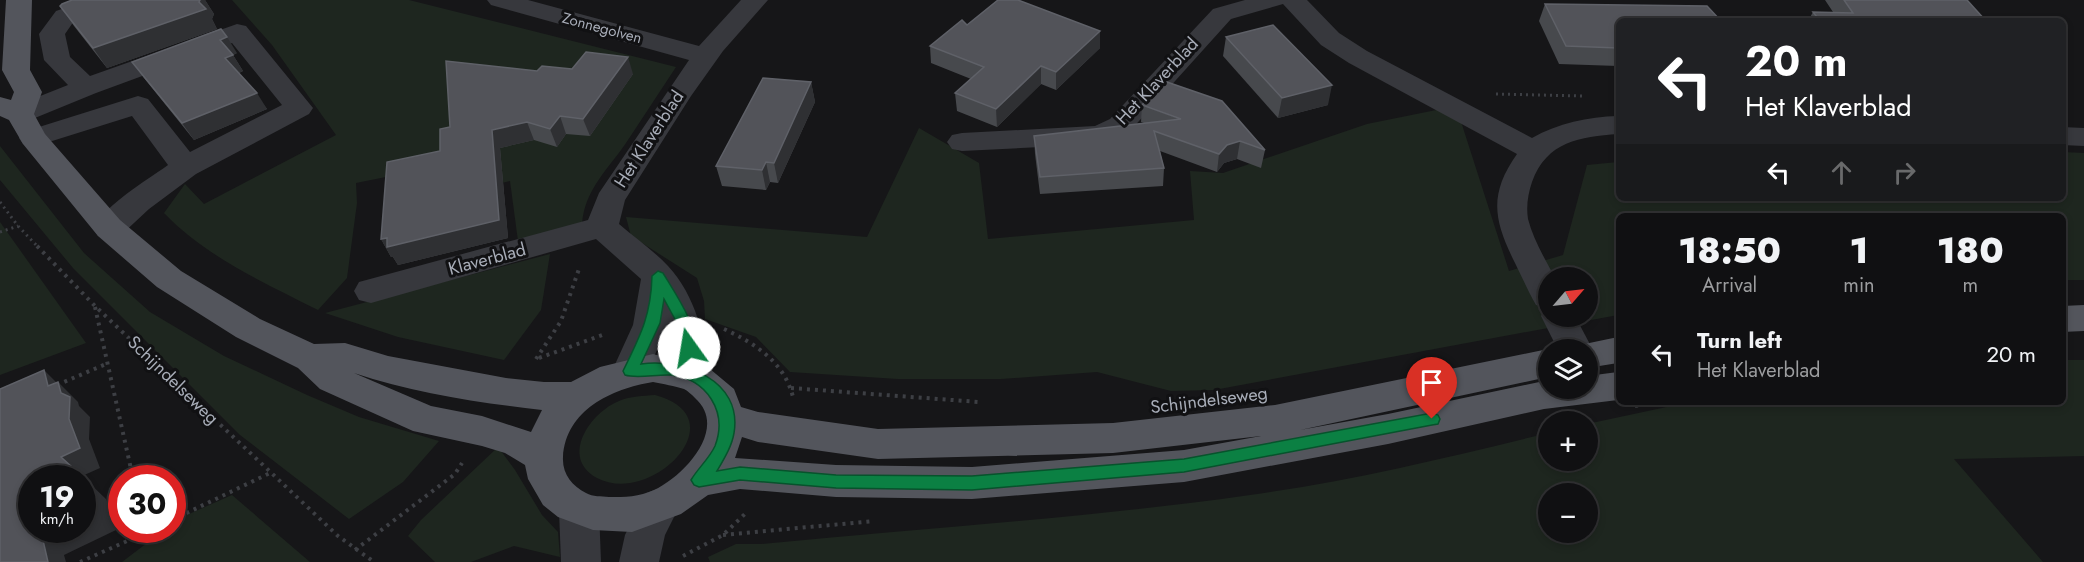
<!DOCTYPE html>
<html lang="en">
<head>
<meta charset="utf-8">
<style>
	body { margin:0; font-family:Jost,sans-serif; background:#1e1e20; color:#f1f3f6; height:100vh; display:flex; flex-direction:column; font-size:22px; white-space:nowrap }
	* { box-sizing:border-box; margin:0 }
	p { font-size:20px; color:#9c9d9f }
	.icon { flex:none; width:33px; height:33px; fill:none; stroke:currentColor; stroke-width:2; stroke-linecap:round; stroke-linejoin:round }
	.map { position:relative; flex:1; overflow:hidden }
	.sheet { position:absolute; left:1616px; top:213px; width:450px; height:192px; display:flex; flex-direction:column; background:#101012; border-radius:9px; box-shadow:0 3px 9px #0003,0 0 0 2px #303032 }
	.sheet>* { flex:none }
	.guide { position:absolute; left:1616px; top:18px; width:450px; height:183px; border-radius:9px; box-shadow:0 3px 9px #0003,0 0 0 2px #303032; background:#202124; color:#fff; overflow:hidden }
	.needle { width:39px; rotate:62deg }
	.fabs { position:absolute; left:1538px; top:267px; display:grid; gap:12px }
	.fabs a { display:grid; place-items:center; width:60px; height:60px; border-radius:50%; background:#101012; box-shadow:0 3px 9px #0003,0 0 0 2px #303032; font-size:30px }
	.speed { position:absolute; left:18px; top:465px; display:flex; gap:12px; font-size:30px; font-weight:700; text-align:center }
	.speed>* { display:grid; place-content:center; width:78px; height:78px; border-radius:50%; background:#101012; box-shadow:0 3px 9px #0003,0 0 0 2px #303032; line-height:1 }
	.speed small { font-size:15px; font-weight:400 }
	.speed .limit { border:9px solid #d22; background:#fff; color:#111 }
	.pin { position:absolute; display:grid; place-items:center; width:51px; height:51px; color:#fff; margin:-62px -26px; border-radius:50% 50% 50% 0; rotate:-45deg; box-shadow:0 0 6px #0007 }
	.pin .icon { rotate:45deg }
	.me { position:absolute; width:66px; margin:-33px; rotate:347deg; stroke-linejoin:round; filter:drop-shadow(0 0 4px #0008) }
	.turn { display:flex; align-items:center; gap:21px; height:126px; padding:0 30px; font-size:27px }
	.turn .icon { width:78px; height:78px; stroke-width:2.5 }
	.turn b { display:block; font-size:42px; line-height:51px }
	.lanes { display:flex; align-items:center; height:57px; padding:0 30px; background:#0003; justify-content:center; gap:30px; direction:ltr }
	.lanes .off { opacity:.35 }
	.eta { display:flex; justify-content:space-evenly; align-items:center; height:102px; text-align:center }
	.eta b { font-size:36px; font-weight:800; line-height:42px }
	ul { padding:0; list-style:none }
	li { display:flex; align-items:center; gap:18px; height:78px; padding:0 30px }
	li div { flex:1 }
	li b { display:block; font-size:22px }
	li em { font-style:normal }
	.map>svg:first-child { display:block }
</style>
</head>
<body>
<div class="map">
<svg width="2084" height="562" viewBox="0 0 2084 562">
	<rect width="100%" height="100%" fill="#161618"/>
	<!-- green -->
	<g fill="#1e261f" fill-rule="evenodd">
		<path d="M232 0H409L676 67C660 91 644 116 628 140 609 169 585 188 582 224L518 241 510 181 485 187V157L356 183 357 203 347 278 318 310C265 283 206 257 164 213L185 184 204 204 336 135 272 45Z"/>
		<path d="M1456 106 1509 271 1563 255 1587 165 1618 162V198H2062L2063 152 2084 153V280H2063L2062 216H1618V315L1214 390 1171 391 1097 372 1001 379H898L790 372 756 337 705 319 704 301 697 278 631 236 626 217 867 237 919 128 979 163 988 239 1194 220 1190 171 1223 173 1367 124ZM1548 278H1587V316H1548Z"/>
		<polygon points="0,146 84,253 150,312 224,356 307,395 359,417 439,441 403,482 349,519 240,435 73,268 0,180"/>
		<polygon points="0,222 86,343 0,375"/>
		<polygon points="550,254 541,310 504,360 398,337 325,313"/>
		<path d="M2063 360H2084V456L1954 459 2043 562H710L708 557 736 544H762C925 528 1089 518 1250 495 1351 481 1450 457 1548 433V460H1587V424L1690 402H2062ZM1548 494H1587V532H1548Z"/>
		<path d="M655 395C740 418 651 507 597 478 559 457 591 412 619 401 631 396 643 396 655 395Z"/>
		<polygon points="498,447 515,470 542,515 558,532 560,557 514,546 471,562 435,562 408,536 421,520"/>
		<polygon points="232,495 310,562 122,562 164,530 172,530 173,523 180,518"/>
	</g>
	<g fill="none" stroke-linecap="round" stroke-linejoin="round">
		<!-- path-far1 -->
		<g stroke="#3d3f44" stroke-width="3" stroke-dasharray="2 4" stroke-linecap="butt">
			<polyline points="1496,94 1582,96"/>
			<polyline points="0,202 18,226 39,248"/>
			<polyline points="0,232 18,226"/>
		</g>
		<!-- path -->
		<g stroke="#3d3f44" stroke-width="4" stroke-dasharray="3 5" stroke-linecap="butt">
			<polyline points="37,246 95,306 338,536 374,562"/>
			<polyline points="95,307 133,478"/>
			<path d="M724 329C756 344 784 362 793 397"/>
			<polyline points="539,358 605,334"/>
			<polyline points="536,359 561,321 580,266"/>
			<polyline points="57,385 106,364"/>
			<polyline points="791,388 979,402"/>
			<polyline points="1635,406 1660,402"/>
			<polyline points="172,520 270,473"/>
			<polyline points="723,535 874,521"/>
			<polyline points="355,550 455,474 462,463"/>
			<polyline points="683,556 723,535 748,511"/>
			<polyline points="80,562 152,530"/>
		</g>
		<!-- minor -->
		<g fill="#37383d" fill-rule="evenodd">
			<path d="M88 0H126L122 5 74 21 65 34 70 57 90 76 237 24 246 26 313 108 309 114 196 174 149 209 120 236 109 239 98 236 93 228C109 202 143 183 168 165L132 116 33 147 23 144 19 138 23 132 138 96 148 99 190 152 282 105 232 43 96 93 30 120 20 123 10 120 6 114 10 108 68 85 44 60 39 34 56 11Z"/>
			<path d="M487 0H528L699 46 741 0H768L723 51 691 96 625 200 619 224C635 238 653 250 668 266 696 296 704 337 712 376L707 386 694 390 681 386 676 376 667 328 643 381 630 385 617 381 612 371 633 325 641 279 596 239 371 303 359 300 354 291 359 282 588 220 599 193 689 60 491 5Z"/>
			<path d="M1245 0H1307L1339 33 1367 51 1532 138C1558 123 1588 117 1618 116V134C1580 137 1547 141 1532 182 1528 194 1526 206 1528 219 1533 239 1545 259 1555 278H1548V316H1575L1593 350 1588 359 1587 350H1558L1541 316 1546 307 1536 305C1528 291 1522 277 1515 263 1494 221 1488 195 1517 154L1349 63 1321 45 1283 4 1231 19 1130 131 1100 144 962 151 952 149 947 142 952 135 962 133 1095 126 1110 119 1213 9Z"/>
			<polygon points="2062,127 2084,128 2084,146 2062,145"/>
			<polygon points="660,488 674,493 680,505 665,535 659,562 619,562 625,535 646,493"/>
			<polygon points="579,493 593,498 599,510 601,562 561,562 559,510 565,498"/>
		</g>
		<!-- major -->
		<g fill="#53555c" fill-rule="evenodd">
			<path d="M6 0H32L30 70 42 92 34 114 45 134 120 220 181 271 260 319 314 344 345 343 388 356 506 378 544 382H571L600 367 653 354 710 369 734 389 741 407 758 412 878 429 1113 423 1275 405 1548 349V377L1300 430 1388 414 1544 381 1548 380V388H1587V376L1618 372V400L1544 409 1388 444 1184 482 972 499 836 497 740 489 708 495 681 514 632 532 593 530 558 517 543 505 528 479 525 465 505 453 482 446 413 431 320 389 298 368 236 337 157 287 98 236 23 144 9 120 0 116V97L11 100 14 92 2 70ZM354 373C414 393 480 403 542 410L531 432 482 416 431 406ZM653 382C663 384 675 386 684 389 688 391 692 395 695 398 729 428 684 476 654 490 639 497 625 497 609 497 601 496 593 497 586 493 572 486 562 474 563 457 566 410 611 389 653 382ZM1261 436 1184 450 972 467 836 465 735 458 742 437 758 442 878 459 1113 453Z"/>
			<polygon points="2084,305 2084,331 2062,332 2062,306"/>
			<polygon points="1618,337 1618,363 1587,368 1587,350 1572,350 1575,346"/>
		</g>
	</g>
	<!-- wall -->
	<g fill="#47494d">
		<polygon points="72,0 205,0 214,14 212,19 217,29 107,68 74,26 60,6"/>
		<polygon points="1825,0 1967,0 1986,21 1808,21 1813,12 1833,12"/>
		<polygon points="1545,4 1618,21 1618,66 1559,64 1539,21"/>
		<polygon points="967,25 1100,31 1100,48 1056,90 1041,84 997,127 957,111 955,93 971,79 931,63 930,46"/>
		<polygon points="1226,37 1328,105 1278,118 1223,56"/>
		<polygon points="237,53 233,55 243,71 239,73 267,109 194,140 144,78 132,62"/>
		<polygon points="572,69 633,74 590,136 566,134 557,147 534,140 500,148 508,238 398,265 393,257 391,257 381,239 440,151 450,127 537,71"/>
		<polygon points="811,82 815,102 778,183 770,182 766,190 722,186 716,166"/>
		<polygon points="1142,105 1265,150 1261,168 1237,159 1224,163 1217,172 1160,151 1164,168 1163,186 1040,194 1035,154 1034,136 1144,123 1141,122"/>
	</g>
	<!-- shaded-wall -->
	<g fill="#2f3033">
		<polygon points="200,0 205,0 214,14 212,19 217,29 107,68 93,48 199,2"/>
		<polygon points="1100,31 1100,48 1056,90 1056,72"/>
		<polygon points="227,37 237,53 233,55 243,71 236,74 225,58 220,40"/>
		<polygon points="628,57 633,74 590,136 583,119"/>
		<polygon points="1041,66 1041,84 997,127 996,109"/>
		<polygon points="811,82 815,102 778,183 774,163"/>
		<polygon points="1332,85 1328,105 1278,118 1282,98"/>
		<polygon points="257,93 267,109 194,140 182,123"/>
		<polygon points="560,116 566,134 557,147 550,129"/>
		<polygon points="527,122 534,140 500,148 508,238 398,265 393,257 391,257 381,239 492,130"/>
		<polygon points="1240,141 1237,159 1224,163 1217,172 1219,154 1227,145"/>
		<polygon points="766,162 770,182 766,190 762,170"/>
		<polygon points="44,370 59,385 58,382 78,402 79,406 90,417 89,439 100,468 82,476 61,457"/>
		<polygon points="85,479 106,499 116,530 64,555 66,562 48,562 42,536 55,530 82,530"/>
	</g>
	<!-- building -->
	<g fill="#525359" stroke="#5f6168" stroke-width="1.5">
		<polygon points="72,0 200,0 199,2 206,9 93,48 60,6 62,4"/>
		<polygon points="998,0 1018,0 1100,31 1056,72 1041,66 996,109 955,93 984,67 930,46 962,20 967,25"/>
		<polygon points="1844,0 1967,0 1986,21 1820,21 1813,12 1853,13"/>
		<polygon points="1545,4 1707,6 1721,21 1618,21 1618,48 1566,46"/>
		<polygon points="1273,25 1332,85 1282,98 1226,37"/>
		<polygon points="221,29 227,37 220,40 233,55 225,58 257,93 182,123 132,62"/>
		<polygon points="586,52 628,57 583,119 560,116 550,129 527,122 492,130 499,220 387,247 387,238 381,239 387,162 440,151 440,129 450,127 446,61 537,71 542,66 572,69"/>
		<polygon points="763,78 811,82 774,163 766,162 762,170 716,166"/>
		<polygon points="1164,81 1222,101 1265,150 1240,141 1227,145 1219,154 1154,131 1164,168 1040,177 1034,136 1181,119 1142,105"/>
		<polygon points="44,370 48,386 58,382 61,393 70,397 69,419 80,448 61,457 85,479 95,511 82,517 82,478 32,478 32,530 55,530 42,536 48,562 0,562 0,389"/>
	</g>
	<!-- route -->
	<path fill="#0b8043" stroke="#07532c" stroke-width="1.5" d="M658 271 663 273C673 290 703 333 694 352H684L677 323 664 299 660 323 641 364C683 358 743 380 734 433 732 446 724 459 717 471L740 467 836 475 972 476 1184 459 1432 413 1438 415 1440 419 1438 424 1432 425 1184 472 972 490 836 488 740 480 699 487 694 485 691 480C698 468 709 459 715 446 728 412 707 379 671 375 657 374 637 379 625 375L623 371C640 336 651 316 652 276Z"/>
	<g text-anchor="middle" stroke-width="6" stroke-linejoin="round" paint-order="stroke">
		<!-- far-street labels -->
		<g font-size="15" fill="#a8adb8" stroke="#111113">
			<text transform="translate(602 28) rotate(15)" y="5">Zonnegolven</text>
		</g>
		<!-- street labels -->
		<g font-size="18" fill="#a8adb8" stroke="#111113">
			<text transform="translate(1157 81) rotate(-47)" y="6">Het Klaverblad</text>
			<text transform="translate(649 139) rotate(-57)" y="6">Het Klaverblad</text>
			<text transform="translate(487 259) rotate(-15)" y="6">Klaverblad</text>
			<text transform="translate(173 380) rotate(44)" y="6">Schijndelseweg</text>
			<text transform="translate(1209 400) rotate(-7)" y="6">Schijndelseweg</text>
		</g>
	</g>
</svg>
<div class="fabs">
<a><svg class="needle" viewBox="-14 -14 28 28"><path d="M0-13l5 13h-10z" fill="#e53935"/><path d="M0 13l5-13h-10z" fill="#9c9d9f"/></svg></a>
<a><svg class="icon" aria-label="layers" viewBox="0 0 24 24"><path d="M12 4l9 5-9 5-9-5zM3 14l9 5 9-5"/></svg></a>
<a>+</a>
<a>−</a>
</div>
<div class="speed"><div>19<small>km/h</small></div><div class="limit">30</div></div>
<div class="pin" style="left:1432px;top:419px;background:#d93025"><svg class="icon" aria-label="arrive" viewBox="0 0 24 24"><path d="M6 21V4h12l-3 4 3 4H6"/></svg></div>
<svg class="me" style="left:689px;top:348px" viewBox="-20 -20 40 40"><circle r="19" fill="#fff"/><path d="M0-13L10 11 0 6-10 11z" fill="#0b8043"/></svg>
<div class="guide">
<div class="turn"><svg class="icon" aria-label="left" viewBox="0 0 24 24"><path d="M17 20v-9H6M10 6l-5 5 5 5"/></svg><div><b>20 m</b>Het Klaverblad</div></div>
<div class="lanes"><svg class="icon" aria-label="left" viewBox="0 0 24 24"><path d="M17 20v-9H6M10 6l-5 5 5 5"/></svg><svg class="icon off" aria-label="ahead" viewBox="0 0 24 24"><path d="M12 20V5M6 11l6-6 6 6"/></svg><svg class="icon off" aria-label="right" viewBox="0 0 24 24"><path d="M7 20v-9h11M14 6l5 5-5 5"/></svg></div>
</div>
<section class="sheet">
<div class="eta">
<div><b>18:50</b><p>Arrival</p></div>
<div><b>1</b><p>min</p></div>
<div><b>180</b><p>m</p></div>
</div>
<ul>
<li><svg class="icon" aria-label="left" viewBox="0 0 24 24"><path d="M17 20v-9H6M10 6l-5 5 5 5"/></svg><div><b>Turn left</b><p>Het Klaverblad</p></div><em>20 m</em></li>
</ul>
</section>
</div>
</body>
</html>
